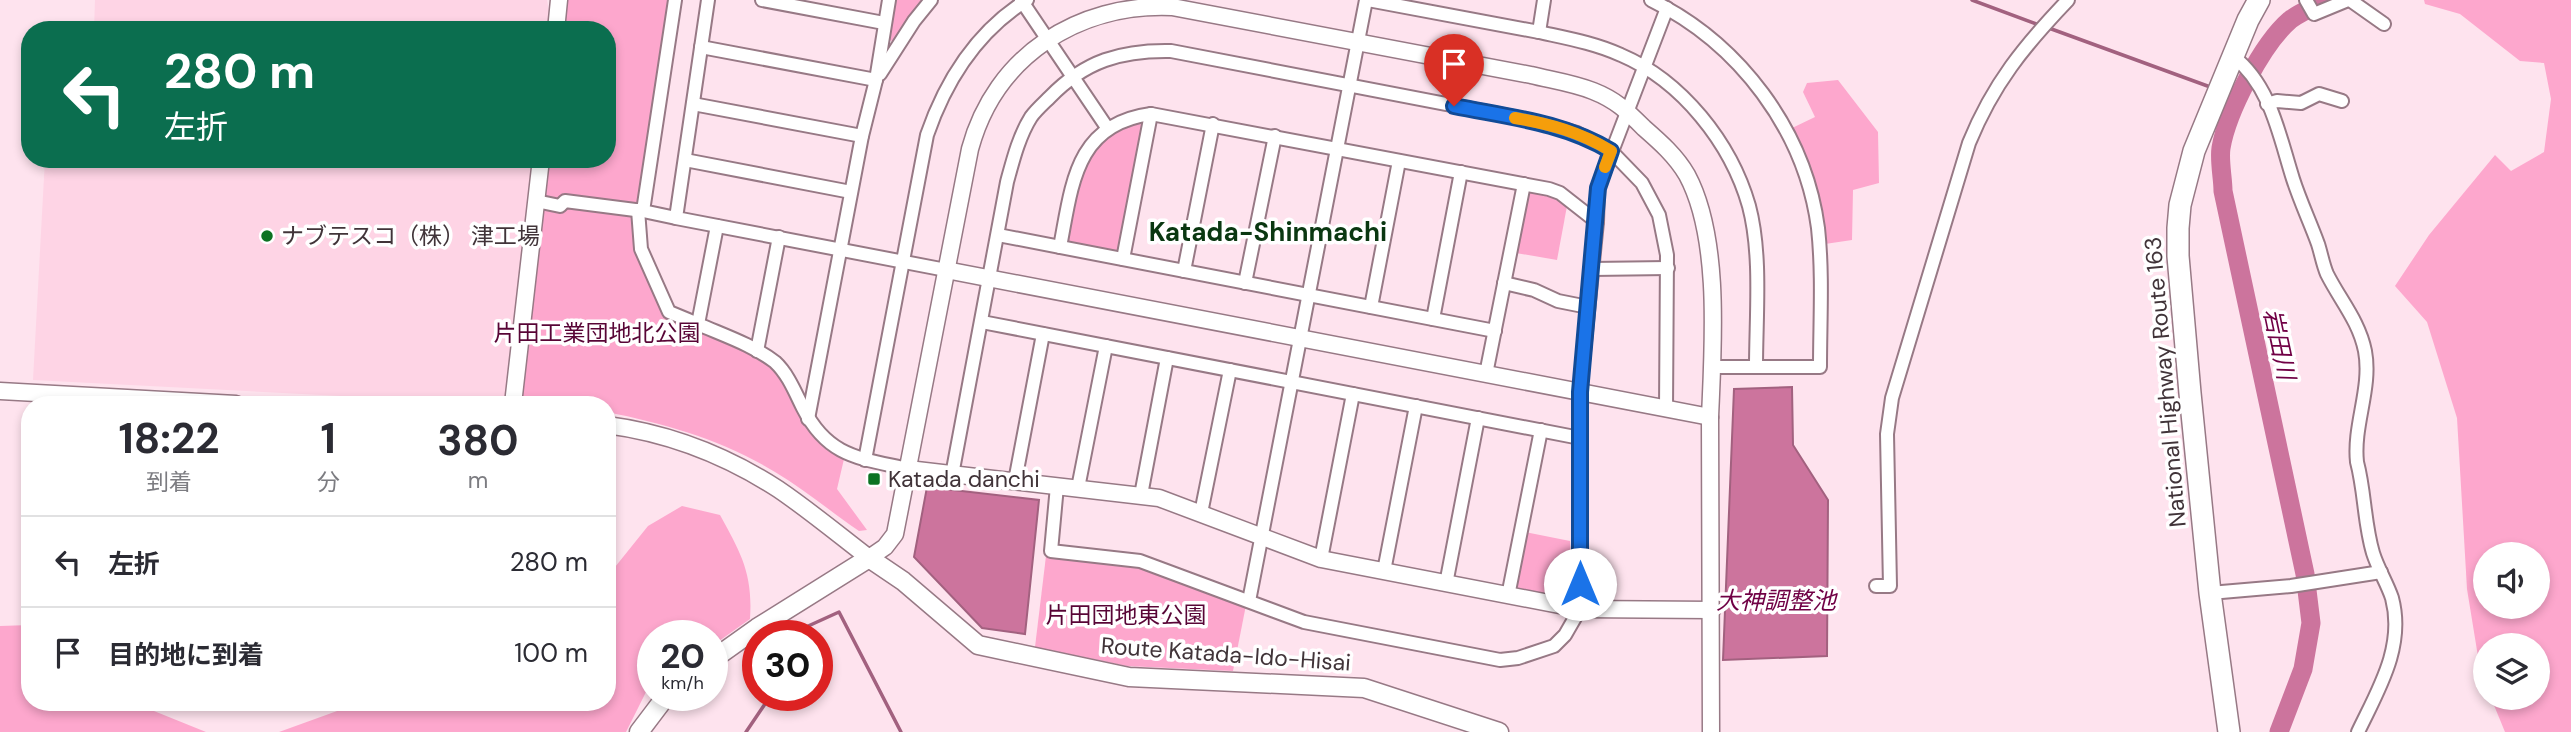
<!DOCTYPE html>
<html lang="ja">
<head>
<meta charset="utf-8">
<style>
	body { margin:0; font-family:"DM Sans","Noto Sans JP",sans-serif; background:#f2f2f3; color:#2b2b33; height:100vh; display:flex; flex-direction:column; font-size:26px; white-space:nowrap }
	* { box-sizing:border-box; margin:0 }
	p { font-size:23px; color:#7c7c81 }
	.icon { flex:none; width:38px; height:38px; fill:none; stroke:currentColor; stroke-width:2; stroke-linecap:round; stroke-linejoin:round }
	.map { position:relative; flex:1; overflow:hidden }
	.drawer { position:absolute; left:21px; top:396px; width:595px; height:315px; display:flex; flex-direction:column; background:#fff; border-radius:28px; box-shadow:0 4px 10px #0003 }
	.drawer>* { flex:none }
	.top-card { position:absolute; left:21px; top:21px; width:595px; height:147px; border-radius:28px; box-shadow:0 4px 10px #0003; background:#0b6e4f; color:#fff; overflow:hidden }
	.buttons { position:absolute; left:2473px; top:542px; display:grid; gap:14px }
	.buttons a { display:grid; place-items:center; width:77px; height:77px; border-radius:50%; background:#fff; box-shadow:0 4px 10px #0003; font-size:35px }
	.speed { position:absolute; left:637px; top:620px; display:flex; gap:14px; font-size:35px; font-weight:700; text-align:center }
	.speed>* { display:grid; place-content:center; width:91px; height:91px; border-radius:50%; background:#fff; box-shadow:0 4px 10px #0003; line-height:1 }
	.speed small { font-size:18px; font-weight:400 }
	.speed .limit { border:10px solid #d22; background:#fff; color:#111 }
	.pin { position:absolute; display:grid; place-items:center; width:60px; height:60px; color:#fff; margin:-72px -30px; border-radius:50% 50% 50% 0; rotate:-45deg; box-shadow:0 0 7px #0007 }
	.pin .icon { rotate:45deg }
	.me { position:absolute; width:77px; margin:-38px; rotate:0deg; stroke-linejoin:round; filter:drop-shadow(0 0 5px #0008) }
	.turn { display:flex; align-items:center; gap:24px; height:147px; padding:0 28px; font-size:32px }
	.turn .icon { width:91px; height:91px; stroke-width:2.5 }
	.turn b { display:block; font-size:49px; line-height:60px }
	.eta { display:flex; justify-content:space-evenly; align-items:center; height:119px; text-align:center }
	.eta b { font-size:42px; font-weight:700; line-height:49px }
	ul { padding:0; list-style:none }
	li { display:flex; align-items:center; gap:21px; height:91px; padding:0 28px; border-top:2px solid #e1e1e2 }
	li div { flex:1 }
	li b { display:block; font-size:26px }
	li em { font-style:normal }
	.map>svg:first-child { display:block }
</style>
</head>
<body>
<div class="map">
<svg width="2571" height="732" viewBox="0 0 2571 732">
	<rect width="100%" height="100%" fill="#fee3ee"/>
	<!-- built -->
	<g fill="#fed4e5">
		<polygon points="95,0 547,0 551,24 550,30 94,30"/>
		<polygon points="45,159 535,159 507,394 494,404 33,380"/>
	</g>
	<!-- green -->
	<g fill="#fda7cd" fill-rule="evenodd">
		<path d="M566 0H672L642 201 635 220 666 315 763 361C799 390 800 437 844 459L837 489 867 530 859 531C831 512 804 489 775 472 723 440 666 424 607 412V404H529L519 394 546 159H607V30H562Z"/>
		<polygon points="894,0 924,0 892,41 887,39"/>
		<path d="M2424 0H2571V732H2505L2491 698H2538V646H2485V684L2481 675 2467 589 2457 418 2427 322 2395 286 2429 235 2495 155 2511 171 2544 152 2551 99 2544 63 2520 61 2460 14 2425 4ZM2485 555H2538V607H2485Z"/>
		<polygon points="1838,80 1878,132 1879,183 1853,190 1852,240 1825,244 1790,129 1815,117 1803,92 1807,83"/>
		<path d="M1137 122 1144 126 1120 247 1114 253 1072 244 1067 238C1074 202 1078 156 1111 133 1119 128 1129 125 1137 122Z"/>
		<polygon points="1533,191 1557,198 1567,206 1557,260 1516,253 1527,195"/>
		<path d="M682 506 720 515C741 553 753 574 750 619L712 646V635H653V688L646 692 626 732H279L362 702H607V577L648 526Z"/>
		<polygon points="1525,532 1570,541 1571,593 1565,599 1517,591 1514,586"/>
		<polygon points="1046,556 1139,566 1246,605 1233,671 1127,666 1035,647"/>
		<polygon points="30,625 30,702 145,702 149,709 206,732 0,732 0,626"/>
	</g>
	<!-- water -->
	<g fill="#cc749d" stroke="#a2617f" stroke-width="2">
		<polygon points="1792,387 1793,445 1828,500 1827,656 1723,660 1734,389"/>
		<polygon points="927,487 1039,500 1025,634 982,628 914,557"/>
	</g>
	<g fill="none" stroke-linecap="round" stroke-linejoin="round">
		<!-- stream -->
		<g stroke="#a2617f" stroke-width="3.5">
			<polyline points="1972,0 2039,25"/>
			<polyline points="2046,27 2213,88"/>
			<polyline points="2227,96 2236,102"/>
			<polyline points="795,635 806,627 839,612 901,732"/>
			<polyline points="746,732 771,695"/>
		</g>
		<!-- river -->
		<path stroke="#cc749d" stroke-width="19" d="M2279 732 2303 669 2311 623 2305 574 2223 191C2223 178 2219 161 2221 148 2227 112 2262 44 2290 20 2302 11 2315 6 2329 0"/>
		<!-- minor casing -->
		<g stroke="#977985" stroke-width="16">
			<g id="minor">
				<polyline points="675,0 643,211 676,218"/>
				<polyline points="708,0 676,218 946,270"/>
				<polyline points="762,0 884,23"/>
				<polyline points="1021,0 1108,129"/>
				<polyline points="1368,0 1539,32 1544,0"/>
				<path d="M1651 0C1739 43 1805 130 1818 228 1823 274 1820 321 1820 367H1712"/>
				<polyline points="2306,0 2314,14 2348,0"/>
				<polyline points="2350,0 2384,24"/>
				<path d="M1539 32C1566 38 1595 43 1621 55 1682 81 1731 143 1749 206 1762 255 1756 316 1756 367"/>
				<polyline points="701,47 876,80"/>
				<path d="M2233 56C2271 86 2279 135 2293 179 2300 201 2310 222 2318 244 2321 253 2323 265 2327 274 2340 300 2359 321 2365 351 2372 388 2353 425 2357 462 2365 492 2364 523 2373 553 2378 569 2387 583 2392 598 2405 647 2378 690 2358 732"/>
				<polyline points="880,74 914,21 931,0"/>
				<polyline points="693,104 862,136"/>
				<polyline points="2267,104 2277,101 2301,103 2319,94 2342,101"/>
				<polyline points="685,160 851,192"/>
				<polyline points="536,201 560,206 565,201 643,211"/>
				<polyline points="638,210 641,249 669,312 698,324"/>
				<polyline points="1597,222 1598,188 1667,8"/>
				<path d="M717 226 698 324C723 335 753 345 775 362 788 374 795 392 803 408 828 457 859 458 908 469"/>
				<polyline points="998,235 1495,331"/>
				<path d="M1060 247C1072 185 1075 124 1151 114L1549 189 1560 193 1597 222 1580 392V438"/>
				<polyline points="1123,259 1151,114"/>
				<polyline points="1592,269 1668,268"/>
				<polyline points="1184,271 1213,124"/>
				<polyline points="1245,283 1275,136"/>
				<polyline points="1504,283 1534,290 1558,301 1588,307"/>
				<polyline points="1371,307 1399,161"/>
				<polyline points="1433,319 1461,172"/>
				<polyline points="982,322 1580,438 1580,609 1565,635 1554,646 1518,658 1500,660 1304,622 1140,561 1051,551 1057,486"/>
				<polyline points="757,351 779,237"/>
				<polyline points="1486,374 1524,184"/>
				<polyline points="808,419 862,136 876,80 889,0"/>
				<path d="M865 460 927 135C946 80 976 32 1027 0"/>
				<path d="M952 475 1007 182C1013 160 1019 136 1031 117 1036 110 1044 103 1050 97 1085 61 1121 50 1171 51L1529 120 1577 133 1611 151 1642 183 1659 215 1667 255 1666 409"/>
				<polyline points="1015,481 1043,334"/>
				<polyline points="1078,488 1106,346"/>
				<polyline points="1141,495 1167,358"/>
				<polyline points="1201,513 1230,370"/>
				<polyline points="1321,559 1353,394"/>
				<polyline points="1384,571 1416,406"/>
				<polyline points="1446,584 1478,418"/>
				<path d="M1876 586H1890L1887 434 1892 398 1969 143C1993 84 2024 46 2068 0"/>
				<polyline points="2210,593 2291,586 2381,572"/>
				<polyline points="1508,596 1541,430"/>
				<polyline points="1249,601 1366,0"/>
			</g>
		</g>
		<!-- tertiary casing -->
		<g stroke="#977985" stroke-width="19">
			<g id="tertiary">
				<polyline points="556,30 559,0"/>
				<polyline points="946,270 1710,417"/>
				<polyline points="0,391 236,404"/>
				<polyline points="513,404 541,159"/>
				<path d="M607 425C668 433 727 456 778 489 809 510 839 535 869 558L885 547 895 534 970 149C995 56 1078 3 1172 7L1531 75C1551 80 1573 83 1593 91 1616 100 1627 111 1644 128 1660 142 1676 156 1687 175 1721 238 1713 346 1710 417L1711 732"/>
				<polyline points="908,469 1159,498 1321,559 1580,609 1712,610"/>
			</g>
		</g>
		<!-- secondary casing -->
		<g stroke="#977985" stroke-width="21">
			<g id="secondary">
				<polyline points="712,660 757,628 869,558 903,581 978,645 1129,677 1364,688 1499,732"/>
				<polyline points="639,732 667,695"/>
			</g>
		</g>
		<!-- trunk casing -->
		<g stroke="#977985" stroke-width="24">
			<polyline id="trunk" points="2229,732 2210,593 2190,393 2178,256 2178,228 2180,205 2194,151 2248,20 2259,0"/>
		</g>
		<!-- minor -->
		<use href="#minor" stroke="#fff" stroke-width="12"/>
		<!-- tertiary -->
		<use href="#tertiary" stroke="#fff" stroke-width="16"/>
		<!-- secondary -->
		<use href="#secondary" stroke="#fff" stroke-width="18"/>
		<!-- trunk -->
		<use href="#trunk" stroke="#fff" stroke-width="21"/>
	</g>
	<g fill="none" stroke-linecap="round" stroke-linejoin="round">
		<!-- route casing -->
		<g stroke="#114b97" stroke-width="18">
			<path id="route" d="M1454 106C1508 117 1563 122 1611 151L1598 188 1580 392V584"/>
		</g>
		<!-- route -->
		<use href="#route" stroke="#1a73e8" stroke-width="12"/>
		<!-- slow -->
		<path stroke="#f59e0b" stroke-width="12" d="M1515 118C1550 124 1580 132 1611 151L1605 167"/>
	</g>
	<!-- markers -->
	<g fill="#0c7222" stroke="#fff" stroke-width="2.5">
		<circle cx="267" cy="236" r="7"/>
		<rect x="867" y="472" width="14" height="14" rx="3.5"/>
	</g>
	<g text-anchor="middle" stroke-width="7" stroke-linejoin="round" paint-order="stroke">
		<!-- poi labels -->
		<g font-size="23" fill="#413439" stroke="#fff" text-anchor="start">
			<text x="281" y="244">ナブテスコ（株） 津工場</text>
			<text x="888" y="487">Katada danchi</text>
		</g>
		<!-- park labels -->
		<g font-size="23" fill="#580536" stroke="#fff">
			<text x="597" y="341">片田工業団地北公園</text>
			<text x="1126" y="623">片田団地東公園</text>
		</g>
		<!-- street labels -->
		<g font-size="23" fill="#413439" stroke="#fff">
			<text transform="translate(2165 382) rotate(-95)" y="8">National Highway Route 163</text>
			<text transform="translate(1226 654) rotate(4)" y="8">Route Katada-Ido-Hisai</text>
		</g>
		<!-- water labels -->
		<g font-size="24" font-style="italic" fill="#700045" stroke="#fff">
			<text transform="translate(2279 344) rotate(78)" y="8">岩田川</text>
			<text x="1776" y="609">大神調整池</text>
		</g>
		<!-- quarter labels -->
		<g font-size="26" font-weight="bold" fill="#0a3711" stroke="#fff">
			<text x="1268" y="241">Katada-Shinmachi</text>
		</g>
	</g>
</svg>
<div class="buttons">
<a><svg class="icon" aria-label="sound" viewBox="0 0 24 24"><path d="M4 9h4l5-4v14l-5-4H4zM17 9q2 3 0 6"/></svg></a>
<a><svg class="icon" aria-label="layers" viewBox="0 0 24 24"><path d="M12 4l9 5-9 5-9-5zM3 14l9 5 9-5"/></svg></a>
</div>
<div class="speed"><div>20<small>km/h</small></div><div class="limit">30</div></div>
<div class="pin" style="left:1454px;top:106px;background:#d93025"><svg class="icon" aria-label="arrive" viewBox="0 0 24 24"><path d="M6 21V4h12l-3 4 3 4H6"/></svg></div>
<svg class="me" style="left:1580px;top:584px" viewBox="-20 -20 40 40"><circle r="19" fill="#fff"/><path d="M0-13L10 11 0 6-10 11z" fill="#1a73e8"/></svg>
<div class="top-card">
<div class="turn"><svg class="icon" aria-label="left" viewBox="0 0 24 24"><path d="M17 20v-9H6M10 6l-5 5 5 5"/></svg><div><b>280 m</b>左折</div></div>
</div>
<section class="drawer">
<div class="eta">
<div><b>18:22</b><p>到着</p></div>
<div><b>1</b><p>分</p></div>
<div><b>380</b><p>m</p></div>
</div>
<ul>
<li><svg class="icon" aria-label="left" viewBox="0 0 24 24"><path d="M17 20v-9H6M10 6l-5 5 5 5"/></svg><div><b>左折</b></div><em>280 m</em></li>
<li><svg class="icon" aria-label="arrive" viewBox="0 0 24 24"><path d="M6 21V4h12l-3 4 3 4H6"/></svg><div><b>目的地に到着</b></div><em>100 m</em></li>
</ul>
</section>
</div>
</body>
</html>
